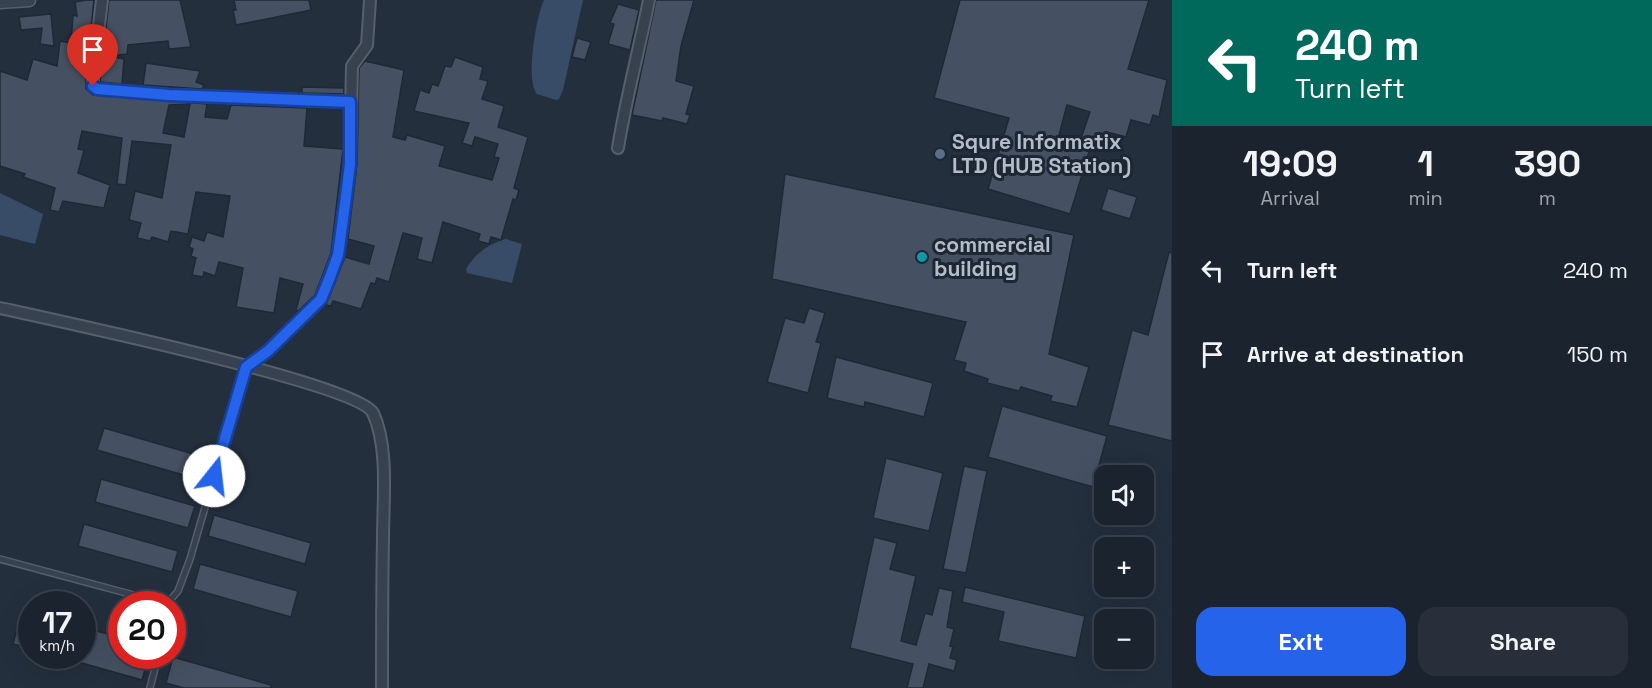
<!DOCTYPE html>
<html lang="en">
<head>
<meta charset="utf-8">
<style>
	body { margin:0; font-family:"Space Grotesk",sans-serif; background:#282f3a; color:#f1f3f6; height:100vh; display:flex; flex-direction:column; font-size:22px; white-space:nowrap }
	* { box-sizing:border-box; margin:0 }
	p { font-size:20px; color:#a0a4aa }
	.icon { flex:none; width:33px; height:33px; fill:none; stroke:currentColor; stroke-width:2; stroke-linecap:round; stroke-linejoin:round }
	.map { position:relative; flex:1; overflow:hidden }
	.panel { display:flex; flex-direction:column; background:#1b232e; width:480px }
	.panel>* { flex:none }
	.hud { background:#00695c; color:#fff; overflow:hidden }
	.tools { position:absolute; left:1094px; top:465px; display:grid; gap:12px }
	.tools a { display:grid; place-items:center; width:60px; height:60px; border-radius:12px; background:#1b232e; box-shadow:0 6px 24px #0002,0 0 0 2px #39404a; font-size:30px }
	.speed { position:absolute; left:18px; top:591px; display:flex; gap:12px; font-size:30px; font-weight:700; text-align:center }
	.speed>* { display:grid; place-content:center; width:78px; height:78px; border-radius:50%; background:#1b232e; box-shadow:0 6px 24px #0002,0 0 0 2px #39404a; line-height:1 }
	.speed small { font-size:15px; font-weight:400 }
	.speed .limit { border:9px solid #d22; background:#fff; color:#111 }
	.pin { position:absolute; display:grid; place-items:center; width:51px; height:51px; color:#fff; margin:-62px -26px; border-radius:50% 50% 50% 0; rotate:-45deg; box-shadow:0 0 6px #0007 }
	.pin .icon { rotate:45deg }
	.me { position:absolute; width:66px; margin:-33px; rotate:16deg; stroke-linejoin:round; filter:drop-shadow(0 0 4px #0008) }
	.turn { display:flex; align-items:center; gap:21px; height:126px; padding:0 24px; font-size:27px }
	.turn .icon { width:78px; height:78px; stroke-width:2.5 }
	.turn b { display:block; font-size:42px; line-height:51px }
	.eta { display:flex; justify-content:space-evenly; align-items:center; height:102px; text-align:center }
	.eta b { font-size:36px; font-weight:600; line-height:42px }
	.primary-button { display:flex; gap:12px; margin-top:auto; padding:12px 24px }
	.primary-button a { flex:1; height:69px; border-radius:18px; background:#2563eb; color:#fff; font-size:24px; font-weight:600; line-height:69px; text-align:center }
	.primary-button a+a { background:#282f3a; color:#f1f3f6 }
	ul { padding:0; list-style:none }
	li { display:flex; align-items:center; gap:18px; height:84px; padding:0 24px }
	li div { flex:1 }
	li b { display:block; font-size:22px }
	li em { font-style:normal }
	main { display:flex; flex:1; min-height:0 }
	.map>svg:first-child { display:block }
</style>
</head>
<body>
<main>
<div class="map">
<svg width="1172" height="688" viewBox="0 0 1172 688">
	<rect width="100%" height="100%" fill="#242f3e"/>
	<!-- water -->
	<g fill="#394c67">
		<path d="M544 0H583L563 90 559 99 556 100 537 94C525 81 536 17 544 0Z"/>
		<polygon points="0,193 43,214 35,244 0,235"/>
		<path d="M506 239 522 244 512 283 467 273 466 269C475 254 488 244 506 239Z"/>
	</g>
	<!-- building -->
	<g fill="#455162" stroke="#1f2835" stroke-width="1.5" fill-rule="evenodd">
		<path d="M86 0H94L86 76V89L93 95 207 104 205 117 227 119 231 105 307 108 304 146 343 149 331 253 315 295 298 311 296 310 303 284 280 278 274 313 236 307 243 268 219 262 215 276 204 272 203 277 192 275 196 258 191 256 193 249 189 247 192 237 204 241 207 232 223 237 230 196 196 192 188 234 171 231 168 242 152 237 150 241 137 238 141 223 129 220 135 191 162 198 171 145 132 141 126 185 117 184 122 138 82 131 78 149 84 150 78 173 110 185 104 208 63 201 59 212 50 210 55 188 23 177 25 174 0 166V71L27 80 33 59 57 66 60 41 71 43 73 15 77 16 75 2ZM190 104 184 137 163 133 169 105Z"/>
		<polygon points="109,0 180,0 191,47 169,49 168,41 128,45 127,54 109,56 124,59 122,84 100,82"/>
		<polygon points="234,0 309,0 311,10 236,25 233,10 236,10"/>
		<polygon points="656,0 694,0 681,46 676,81 694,86 686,114 690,115 687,124 663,118 662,121 632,115"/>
		<path d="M960 0H1149L1128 69 1167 80 1159 117 1153 115 1150 125 1131 120 1126 137 1111 133 1106 147 1092 142 1070 214 988 189 1009 118 934 98ZM1067 105 1090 112 1080 141 1059 135Z"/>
		<polygon points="618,4 639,10 630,50 608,44 614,24 610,23"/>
		<polygon points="51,14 54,46 40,44 42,28 21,30 19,17"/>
		<polygon points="577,38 591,42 585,60 572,57"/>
		<polygon points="455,57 483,67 480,79 488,81 482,99 504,106 498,127 528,137 514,188 519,190 516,200 513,199 501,240 491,237 489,244 478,241 480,234 443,222 432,263 417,259 422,238 403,233 389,282 377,278 375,284 371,283 361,309 333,301 331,306 326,305 345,257 369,264 374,246 348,239 357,164 359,68 365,61 404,70 393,137 405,140 407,135 445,146 439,166 492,180 499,158 494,157 498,144 475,137 472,146 462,143 469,123 414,111 420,90 429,93 432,84 438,86 445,66 451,67"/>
		<polygon points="146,63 200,71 196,82 204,85 202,89 143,85"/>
		<polygon points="302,87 344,88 344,94 302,93"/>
		<polygon points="785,174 1074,235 1049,354 1089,367 1077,407 1050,401 1052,396 1021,387 1019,391 987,383 988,379 964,371 966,363 954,360 966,322 772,279"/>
		<polygon points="1108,188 1137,197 1130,219 1101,210"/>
		<polygon points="1169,252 1172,253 1172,441 1108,425 1132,330 1148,335"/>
		<polygon points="809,308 825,313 816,342 821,343 808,393 767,382 785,318 804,323"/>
		<polygon points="836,357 933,383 924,417 865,402 864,407 827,398"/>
		<polygon points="1002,406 1107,436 1093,487 988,457"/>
		<polygon points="104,428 207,458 201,480 97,450"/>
		<polygon points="886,458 943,473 929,531 873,518"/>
		<polygon points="964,466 987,471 966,573 943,569"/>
		<polygon points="101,479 195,506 188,528 95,502"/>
		<polygon points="214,515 311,543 305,564 208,536"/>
		<polygon points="84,524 178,551 172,572 78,546"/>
		<polygon points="874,537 897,543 890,569 916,576 901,641 916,645 925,613 932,615 939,588 953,591 947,627 954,629 950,646 953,647 950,658 957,660 954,671 929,664 923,688 907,688 913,664 850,648"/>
		<polygon points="200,564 298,591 291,617 193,589"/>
		<polygon points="965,587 1085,616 1076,658 998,641 1004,612 962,602"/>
		<polygon points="22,610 32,613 32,649 13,644"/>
		<polygon points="82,627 122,638 122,656 149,656 142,680 64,658 64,656 82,656"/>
		<polygon points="173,657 271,685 271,688 184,688 166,683"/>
	</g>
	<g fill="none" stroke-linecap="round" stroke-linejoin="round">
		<!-- service casing -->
		<g stroke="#565f6c" stroke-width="8">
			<g id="service">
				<polyline points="0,559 167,604"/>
				<polyline points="167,604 178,591 190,559 246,367"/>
				<polyline points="150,688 158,656"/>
			</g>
		</g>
		<!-- minor casing -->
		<g stroke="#565f6c" stroke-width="14">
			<g id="minor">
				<polyline points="102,0 93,76 93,86 97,89 169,95 350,102"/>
				<path d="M618 148C626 98 639 50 649 0"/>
				<path d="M0 308C49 319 358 384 373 413 389 447 383 501 383 538 382 588 382 638 382 688"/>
				<polyline points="246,367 268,351 321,299 338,255 350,164 352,66 367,45 370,0"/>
			</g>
		</g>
		<!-- tertiary casing -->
		<g stroke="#565f6c" stroke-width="15">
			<polyline id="tertiary" points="0,2 29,0"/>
		</g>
		<!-- service -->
		<use href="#service" stroke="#38414e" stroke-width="5"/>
		<!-- minor -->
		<use href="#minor" stroke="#38414e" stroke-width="10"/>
		<!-- tertiary -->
		<use href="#tertiary" stroke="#38414e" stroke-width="12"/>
	</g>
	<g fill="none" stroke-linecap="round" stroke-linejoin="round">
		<!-- route casing -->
		<g stroke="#184099" stroke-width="15">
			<polyline id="route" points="93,86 97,89 169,95 350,102 350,164 345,204 338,255 330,277 321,299 268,351 246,367 214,476"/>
		</g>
		<!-- route -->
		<use href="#route" stroke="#2563eb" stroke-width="10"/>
	</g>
	<!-- markers -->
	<circle fill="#5c6f8a" stroke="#1d2633" stroke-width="2" cx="940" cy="154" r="6"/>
	<circle fill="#0f9aa8" stroke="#1d2633" stroke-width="2" cx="922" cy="257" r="6"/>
	<g text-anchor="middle" stroke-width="6" stroke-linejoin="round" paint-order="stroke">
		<!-- poi labels -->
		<g font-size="21" font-weight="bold" fill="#b4bcc9" stroke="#1d2633" text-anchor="start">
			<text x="952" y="149">Squre Informatix<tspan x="952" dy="24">LTD (HUB Station)</tspan></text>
			<text x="934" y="252">commercial<tspan x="934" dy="24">building</tspan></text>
		</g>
	</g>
</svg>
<div class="tools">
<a><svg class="icon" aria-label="sound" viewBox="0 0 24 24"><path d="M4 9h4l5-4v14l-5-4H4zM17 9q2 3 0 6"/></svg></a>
<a>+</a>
<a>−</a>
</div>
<div class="speed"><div>17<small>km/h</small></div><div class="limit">20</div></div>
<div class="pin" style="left:93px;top:86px;background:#d93025"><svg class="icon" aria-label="arrive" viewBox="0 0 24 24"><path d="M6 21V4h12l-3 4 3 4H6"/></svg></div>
<svg class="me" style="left:214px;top:476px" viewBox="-20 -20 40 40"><circle r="19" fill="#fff"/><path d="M0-13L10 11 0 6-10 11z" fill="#2563eb"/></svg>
</div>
<section class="panel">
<div class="hud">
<div class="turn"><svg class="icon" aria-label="left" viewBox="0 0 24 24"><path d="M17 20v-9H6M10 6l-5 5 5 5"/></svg><div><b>240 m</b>Turn left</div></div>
</div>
<div class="eta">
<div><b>19:09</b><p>Arrival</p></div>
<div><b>1</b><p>min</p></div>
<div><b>390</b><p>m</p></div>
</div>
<ul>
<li><svg class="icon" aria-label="left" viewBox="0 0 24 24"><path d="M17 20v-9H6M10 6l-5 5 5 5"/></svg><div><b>Turn left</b></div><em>240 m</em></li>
<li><svg class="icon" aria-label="arrive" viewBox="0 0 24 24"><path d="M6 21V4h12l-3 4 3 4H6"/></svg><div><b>Arrive at destination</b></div><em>150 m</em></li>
</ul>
<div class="primary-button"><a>Exit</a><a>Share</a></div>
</section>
</main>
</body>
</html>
